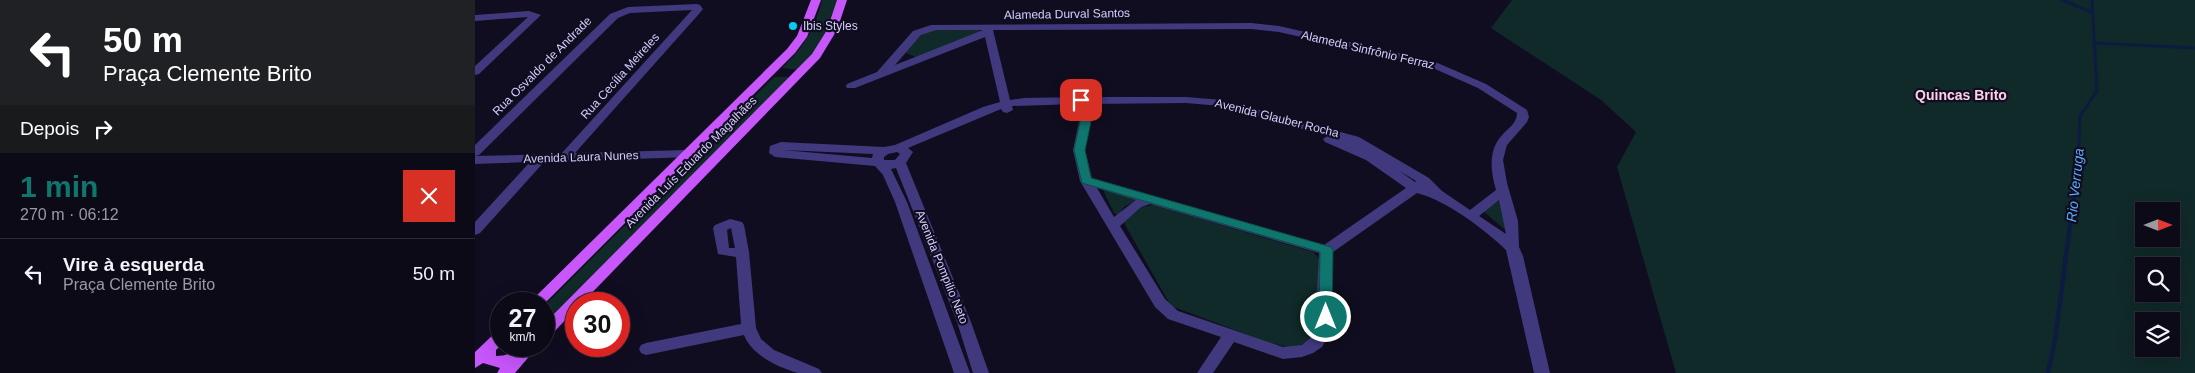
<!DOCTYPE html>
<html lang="pt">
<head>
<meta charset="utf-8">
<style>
	body { margin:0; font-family:Arial,sans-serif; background:#1b1825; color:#f1f3f6; height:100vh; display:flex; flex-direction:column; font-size:19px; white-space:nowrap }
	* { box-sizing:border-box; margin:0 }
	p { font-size:16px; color:#9a9aa2 }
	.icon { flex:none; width:28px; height:28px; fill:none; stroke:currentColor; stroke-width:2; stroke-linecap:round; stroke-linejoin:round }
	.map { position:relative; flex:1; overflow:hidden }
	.sheet { display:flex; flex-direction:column; background:#0d0a18; width:475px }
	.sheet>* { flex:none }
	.top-card { background:#202124; color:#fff; overflow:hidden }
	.needle { width:32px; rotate:90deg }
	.controls { position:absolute; left:1660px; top:202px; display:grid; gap:10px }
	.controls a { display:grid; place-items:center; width:45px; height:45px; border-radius:0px; background:#0d0a18; box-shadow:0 5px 20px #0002,0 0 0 1px #2d2b37; font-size:25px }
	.speed { position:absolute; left:15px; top:292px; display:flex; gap:10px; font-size:25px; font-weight:700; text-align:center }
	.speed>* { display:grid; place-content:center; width:65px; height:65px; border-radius:50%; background:#0d0a18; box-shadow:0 5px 20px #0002,0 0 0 1px #2d2b37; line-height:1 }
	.speed small { font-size:12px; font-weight:400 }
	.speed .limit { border:8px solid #d22; background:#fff; color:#111 }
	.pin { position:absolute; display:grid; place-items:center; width:42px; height:42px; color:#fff; margin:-21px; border-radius:10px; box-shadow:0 2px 8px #0006 }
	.me { position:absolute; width:55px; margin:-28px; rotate:0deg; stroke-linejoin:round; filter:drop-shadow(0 0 4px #0008) }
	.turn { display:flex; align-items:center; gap:18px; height:105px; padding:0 20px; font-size:22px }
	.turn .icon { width:65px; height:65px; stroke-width:2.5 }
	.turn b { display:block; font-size:35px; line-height:42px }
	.then { display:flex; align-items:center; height:48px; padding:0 20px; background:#0003; gap:10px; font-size:19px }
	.round { display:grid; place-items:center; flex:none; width:52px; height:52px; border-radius:0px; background:#1b1825 }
	.overview { display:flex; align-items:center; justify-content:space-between; height:85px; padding:0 20px }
	h1 { font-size:30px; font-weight:600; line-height:38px; color:#0f766e }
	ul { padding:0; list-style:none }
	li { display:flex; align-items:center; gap:15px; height:70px; padding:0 20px; border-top:1px solid #2d2b37 }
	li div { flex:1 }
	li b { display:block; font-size:19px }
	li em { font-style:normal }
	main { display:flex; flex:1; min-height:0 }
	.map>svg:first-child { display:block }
</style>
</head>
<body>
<main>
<section class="sheet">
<div class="top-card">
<div class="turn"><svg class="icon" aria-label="left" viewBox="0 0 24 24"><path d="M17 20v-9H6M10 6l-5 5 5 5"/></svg><div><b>50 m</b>Praça Clemente Brito</div></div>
<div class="then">Depois<svg class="icon" aria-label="right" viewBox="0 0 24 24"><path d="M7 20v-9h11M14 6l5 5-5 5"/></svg></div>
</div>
<div class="overview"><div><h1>1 min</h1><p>270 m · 06:12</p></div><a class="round" style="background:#d93025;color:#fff"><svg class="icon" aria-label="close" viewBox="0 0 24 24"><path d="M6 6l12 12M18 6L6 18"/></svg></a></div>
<ul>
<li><svg class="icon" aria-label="left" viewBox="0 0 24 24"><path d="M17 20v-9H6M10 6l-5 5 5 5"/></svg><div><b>Vire à esquerda</b><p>Praça Clemente Brito</p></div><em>50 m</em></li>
</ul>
</section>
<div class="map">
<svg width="1720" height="373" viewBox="0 0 1720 373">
	<rect width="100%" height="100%" fill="#110d20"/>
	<!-- green -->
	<g fill="#102929" fill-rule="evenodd">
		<path d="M347 0H364L349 41 325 70 307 68C330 46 339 30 347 0Z"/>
		<path d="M1037 0H1720V373H1201L1142 167 1161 132 1126 100 1016 28ZM1696 211V239H1669V211ZM1696 266V294H1669V266ZM1696 321V349H1669V321Z"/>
		<polygon points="455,30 505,30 504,33 441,57 430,53 446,35"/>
		<polygon points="299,77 313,77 314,81 69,326 69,306"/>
		<polygon points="628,190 665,199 650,206 643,215 639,213"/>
		<polygon points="1025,200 1034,233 1009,212 1010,208"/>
		<polygon points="679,205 838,252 846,260 845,334 837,343 813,347 792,342 696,306 649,223 650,217 665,207"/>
	</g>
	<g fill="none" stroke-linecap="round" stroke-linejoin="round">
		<!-- stream-far1 -->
		<g stroke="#0c1c40" stroke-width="3">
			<polyline points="1587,0 1616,12"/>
			<polyline points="1619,43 1720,48"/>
			<polyline points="1603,166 1605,116 1622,91 1617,0"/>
		</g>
		<!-- stream -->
		<polyline stroke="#0c1c40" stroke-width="4.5" points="1573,373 1580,340 1603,164"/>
		<!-- minor -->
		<g fill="#40397e" fill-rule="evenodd">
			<polygon points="222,4 225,5 228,9 223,15 100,153 212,150 216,151 218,154 216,157 69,162 5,233 0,235 0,222 55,162 0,164 0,156 86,154 217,10 155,13 143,18 4,155 0,156 0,145 135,14 153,7"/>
			<polygon points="54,11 66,15 4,74 0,75 0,66 53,17 0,21 0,15"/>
			<path d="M776 23 804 26 958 61 1011 84 1052 110 1054 117 1052 122 1032 145 1028 160 1032 183 1043 221 1044 247 1048 256 1075 373H1059L1031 250C1008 228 972 201 942 193L858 252 856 332 847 347 838 353 827 357 808 359 759 342 738 373H722L746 337 693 319 680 307 605 181 598 150 605 117 602 104 537 106 538 110 532 113 528 112 526 109 433 148 438 152 431 163 496 322 514 373H498L482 322 421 168 416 169 432 202 495 373H479L420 202 408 175 400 166 300 157 294 153 295 146 306 142 409 147 420 145 508 107 525 102 510 37 380 88H372L371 86 372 84 402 72 438 31 456 25ZM776 29 804 32 951 65 1003 88 1042 113C1042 122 1035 127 1029 133 1013 149 1015 169 1021 190L995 210 967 191 954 178 884 137 747 100 711 97H606L549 98 535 100 518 30ZM461 30H508L420 65 446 35ZM711 103 746 106 852 136 848 139 850 142 891 160 931 188 849 245 617 178 610 150 617 117 613 104ZM308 150 398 154 397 158ZM422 152 425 154 420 160H409V157L413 154ZM923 170 941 181 940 182ZM622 188 661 200 639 217ZM1024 200 1031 234 1004 216ZM675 204 844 253 840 334 827 345 808 347 703 311 690 299 645 226 666 207Z"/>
			<path d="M255 219 267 222 269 225 274 252 281 328 286 339 299 350 344 369 347 373C339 373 330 373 323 373 302 367 277 355 269 335L171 355 166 353 164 349 166 345 171 343 266 324 261 257 243 254 238 228 240 225ZM256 228 260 248H254L252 230Z"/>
		</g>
		<!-- major -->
		<g fill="#c756fb" fill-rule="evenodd">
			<polygon points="336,0 346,0 332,37 320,53 69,304 53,304 312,49 322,36"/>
			<polygon points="362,0 372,0 362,30 345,58 106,304 101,304 101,309 74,337 69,339 69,324 337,54 352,30"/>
			<path d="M26 330V345L21 350V356C30 356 40 353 46 346H63L40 373H22L25 368 8 363 0 368V352L21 332Z"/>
		</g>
	</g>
	<!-- route -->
	<polygon fill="#0f766e" stroke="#0a4d48" points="603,97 610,97 617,117 610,150 616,178 856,247 858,250 857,317 855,321 846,321 844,317 845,252 607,183 599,150 606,117 601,100"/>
	<!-- markers -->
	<circle fill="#05ccf1" stroke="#110d20" stroke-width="2" cx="318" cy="26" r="5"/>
	<g text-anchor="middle" stroke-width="4.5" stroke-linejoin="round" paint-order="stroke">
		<!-- street labels -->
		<g font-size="12" fill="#d5cdfe" stroke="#110d20">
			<text transform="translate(592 14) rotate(-1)" y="4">Alameda Durval Santos</text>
			<text transform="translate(893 50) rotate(13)" y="4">Alameda Sinfrônio Ferraz</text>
			<text transform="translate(67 66) rotate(-45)" y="4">Rua Osvaldo de Andrade</text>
			<text transform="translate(145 76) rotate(-48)" y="4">Rua Cecília Meireles</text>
			<text transform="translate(802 118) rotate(14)" y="4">Avenida Glauber Rocha</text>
			<text transform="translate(106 157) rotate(-2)" y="4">Avenida Laura Nunes</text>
			<text transform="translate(216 162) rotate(-45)" y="4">Avenida Luís Eduardo Magalhães</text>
			<text transform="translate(467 267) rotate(68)" y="4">Avenida Pompilio Neto</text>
		</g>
		<!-- poi labels -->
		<g font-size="12" fill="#d5cdfe" stroke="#110d20" text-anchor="start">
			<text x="328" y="30">Ibis Styles</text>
		</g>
		<!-- neighbourhood labels -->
		<g font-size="14" font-weight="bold" fill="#fecfea" stroke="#110d20">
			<text x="1486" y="100">Quincas Brito</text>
		</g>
		<!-- water labels -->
		<g font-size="14" font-style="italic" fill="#5da9fb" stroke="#110d20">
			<text transform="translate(1600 185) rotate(-84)" y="5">Rio Verruga</text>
		</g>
	</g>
</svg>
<div class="controls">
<a><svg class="needle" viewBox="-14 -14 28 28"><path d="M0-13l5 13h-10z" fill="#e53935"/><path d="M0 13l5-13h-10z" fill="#9a9aa2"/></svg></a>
<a><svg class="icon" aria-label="search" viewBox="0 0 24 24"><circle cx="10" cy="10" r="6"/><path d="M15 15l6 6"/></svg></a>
<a><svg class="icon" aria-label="layers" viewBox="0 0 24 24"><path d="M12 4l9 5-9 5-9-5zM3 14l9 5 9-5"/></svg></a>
</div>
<div class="speed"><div>27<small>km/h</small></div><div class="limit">30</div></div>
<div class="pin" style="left:606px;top:100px;background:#d93025"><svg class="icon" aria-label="arrive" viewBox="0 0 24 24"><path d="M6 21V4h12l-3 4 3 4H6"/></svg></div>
<svg class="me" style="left:851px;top:317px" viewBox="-20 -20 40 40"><circle r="17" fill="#0f766e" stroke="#fff" stroke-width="3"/><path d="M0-11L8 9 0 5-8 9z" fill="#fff"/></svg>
</div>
</main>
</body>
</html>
